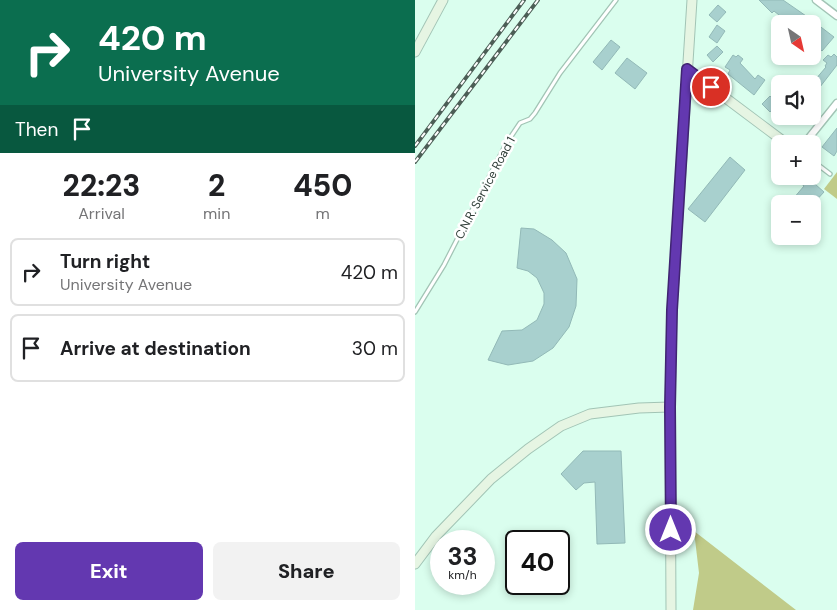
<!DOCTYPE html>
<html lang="en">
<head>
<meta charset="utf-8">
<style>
	body { margin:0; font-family:"DM Sans",sans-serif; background:#f2f2f2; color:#202124; height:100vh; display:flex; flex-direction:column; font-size:19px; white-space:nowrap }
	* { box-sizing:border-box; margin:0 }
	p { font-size:16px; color:#757577 }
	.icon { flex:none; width:28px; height:28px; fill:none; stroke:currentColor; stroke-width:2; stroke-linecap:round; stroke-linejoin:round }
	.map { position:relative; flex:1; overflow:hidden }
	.details { display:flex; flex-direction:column; background:#fff; width:415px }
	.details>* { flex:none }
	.hud { background:#0b6e4f; color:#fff; overflow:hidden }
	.needle { width:32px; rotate:146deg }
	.tools { position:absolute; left:356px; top:15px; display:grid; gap:10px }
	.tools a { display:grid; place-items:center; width:50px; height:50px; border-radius:8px; background:#fff; box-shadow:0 2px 8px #0003; font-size:25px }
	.speed { position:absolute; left:15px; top:530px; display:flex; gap:10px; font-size:25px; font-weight:700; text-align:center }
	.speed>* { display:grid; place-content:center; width:65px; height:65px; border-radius:50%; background:#fff; box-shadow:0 2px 8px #0003; line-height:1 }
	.speed small { font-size:12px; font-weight:400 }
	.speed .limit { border:2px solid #111; border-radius:8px; background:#fff; color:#111 }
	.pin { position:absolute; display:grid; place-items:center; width:42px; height:42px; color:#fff; margin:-21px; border:2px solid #fff; border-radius:50%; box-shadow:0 1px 5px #0007 }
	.me { position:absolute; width:55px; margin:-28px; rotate:0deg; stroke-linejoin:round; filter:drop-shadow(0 0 4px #0008) }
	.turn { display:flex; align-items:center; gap:18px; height:105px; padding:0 15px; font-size:22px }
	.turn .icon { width:65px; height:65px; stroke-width:2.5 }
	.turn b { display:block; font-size:35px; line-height:42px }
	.then { display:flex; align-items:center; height:48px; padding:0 15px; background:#0003; gap:10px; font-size:19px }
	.eta { display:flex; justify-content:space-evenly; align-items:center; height:85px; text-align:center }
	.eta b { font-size:30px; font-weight:800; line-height:35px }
	.cta { display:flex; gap:10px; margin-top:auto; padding:10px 15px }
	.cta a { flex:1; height:58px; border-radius:8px; background:#6338b0; color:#fff; font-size:20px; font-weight:800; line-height:58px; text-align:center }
	.cta a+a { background:#f2f2f2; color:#202124 }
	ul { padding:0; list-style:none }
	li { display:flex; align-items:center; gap:15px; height:68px; margin:0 10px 8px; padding:0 5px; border:2px solid #e0e0e0; border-radius:8px }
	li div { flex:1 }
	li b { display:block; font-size:19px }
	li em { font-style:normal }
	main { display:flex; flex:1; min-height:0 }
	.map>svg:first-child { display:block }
</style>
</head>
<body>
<main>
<section class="details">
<div class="hud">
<div class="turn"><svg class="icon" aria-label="right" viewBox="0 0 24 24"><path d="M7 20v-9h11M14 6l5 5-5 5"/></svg><div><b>420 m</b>University Avenue</div></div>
<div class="then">Then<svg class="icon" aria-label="arrive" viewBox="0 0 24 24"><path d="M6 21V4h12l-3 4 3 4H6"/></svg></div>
</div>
<div class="eta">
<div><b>22:23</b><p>Arrival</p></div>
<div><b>2</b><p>min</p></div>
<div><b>450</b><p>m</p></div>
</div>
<ul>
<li><svg class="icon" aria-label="right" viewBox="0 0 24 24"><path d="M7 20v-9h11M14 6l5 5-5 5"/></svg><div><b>Turn right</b><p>University Avenue</p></div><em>420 m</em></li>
<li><svg class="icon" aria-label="arrive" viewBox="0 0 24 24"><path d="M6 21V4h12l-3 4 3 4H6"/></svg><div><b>Arrive at destination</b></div><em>30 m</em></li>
</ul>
<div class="cta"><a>Exit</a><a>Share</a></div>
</section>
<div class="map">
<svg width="422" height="610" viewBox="0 0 422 610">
	<rect width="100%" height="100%" fill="#dafeee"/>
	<!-- green -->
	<g fill="#c0cb89">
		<polygon points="422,172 422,199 409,189"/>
		<polygon points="279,531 381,610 278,610 284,573"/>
	</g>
	<!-- building -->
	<g fill="#a8d0ce" stroke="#92b9b7">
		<polygon points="344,0 368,0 394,18 389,24 379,24 371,17 369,19 359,11 357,13"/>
		<polygon points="303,5 311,12 302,22 294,15"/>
		<polygon points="398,21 419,37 407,51 398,43"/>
		<polygon points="302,25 310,31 302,43 294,37"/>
		<polygon points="196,40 205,47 187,70 178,62"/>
		<polygon points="302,46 308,52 298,62 292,55"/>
		<polygon points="419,54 422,57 422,65 398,96 398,84 390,84 396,76 400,80 411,67 410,66 412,63 408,60 413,55 416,57"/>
		<polygon points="318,55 321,57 323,55 328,59 325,63 340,79 343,75 350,80 339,95 313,74 315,70 310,67"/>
		<polygon points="212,58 232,73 220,89 200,73"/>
		<polygon points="355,96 363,104 355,112 347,104"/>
		<polygon points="422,128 422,151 419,156 407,147"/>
		<polygon points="315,157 330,170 290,222 273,209"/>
		<polygon points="377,176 391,176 409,192 398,204 383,204 378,199 389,186"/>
		<polygon points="106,228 119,229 137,240 151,253 162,279 161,306 154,327 138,348 118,361 93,365 73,360 87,331 107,330 122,320 129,304 129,293 122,278 113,271 102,268"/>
		<polygon points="168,451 206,451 210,543 182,544 180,482 169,483 161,490 146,474"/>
	</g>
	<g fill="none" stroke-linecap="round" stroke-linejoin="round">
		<!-- lane casing -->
		<g stroke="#a2c4b5" stroke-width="5.5">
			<g id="lane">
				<polyline points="398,161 415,174"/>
				<polyline points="0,312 29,265 91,144 105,123 115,119 120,113 145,73 201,0"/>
			</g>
		</g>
		<!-- street casing -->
		<g stroke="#a2c4b5" stroke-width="9">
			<g id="street">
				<polyline points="401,0 422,16"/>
				<polyline points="389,144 422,103"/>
			</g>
		</g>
		<!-- secondary casing -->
		<g stroke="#a2c4b5" stroke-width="11">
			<g id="secondary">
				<polyline points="0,52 28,0"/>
				<polyline points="272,69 372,144"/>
				<polyline points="0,564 21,536 76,479 113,449 146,426 175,414 224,408 255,407"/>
				<polyline points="256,610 255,407 257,310 277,0"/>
			</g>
		</g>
		<!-- lane -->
		<use href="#lane" stroke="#fff" stroke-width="3"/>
		<!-- street -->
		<use href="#street" stroke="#fff" stroke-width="6"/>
		<!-- secondary -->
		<use href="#secondary" stroke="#e6f5e3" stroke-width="9"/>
		<!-- rail casing -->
		<g stroke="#4c5e56" stroke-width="4">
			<g id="rail">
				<polyline points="0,146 109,0"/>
				<polyline points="0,162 123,0"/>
			</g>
		</g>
		<!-- rail -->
		<use href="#rail" stroke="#fff" stroke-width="2" stroke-dasharray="5.5" stroke-linecap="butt"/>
	</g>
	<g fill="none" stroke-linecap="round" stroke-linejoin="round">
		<!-- route casing -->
		<g stroke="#402472" stroke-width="12">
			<polyline id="route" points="256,530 255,407 257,310 272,69 296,87"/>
		</g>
		<!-- route -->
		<use href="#route" stroke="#6338b0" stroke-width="9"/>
	</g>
	<g text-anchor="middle" stroke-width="5" stroke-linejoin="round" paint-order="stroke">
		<!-- street labels -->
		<g font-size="12" fill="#313f39" stroke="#fff">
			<text transform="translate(70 188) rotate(-62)" y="4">C.N.R. Service Road 1</text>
		</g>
	</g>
</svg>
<div class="tools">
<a><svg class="needle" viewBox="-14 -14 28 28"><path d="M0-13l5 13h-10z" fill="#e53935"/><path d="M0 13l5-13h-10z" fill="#757577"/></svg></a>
<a><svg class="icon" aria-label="sound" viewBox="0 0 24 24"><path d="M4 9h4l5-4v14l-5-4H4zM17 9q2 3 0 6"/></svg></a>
<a>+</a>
<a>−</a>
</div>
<div class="speed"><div>33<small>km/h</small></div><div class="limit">40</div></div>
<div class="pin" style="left:296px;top:87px;background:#d93025"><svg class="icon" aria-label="arrive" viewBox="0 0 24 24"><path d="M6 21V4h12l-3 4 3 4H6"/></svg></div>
<svg class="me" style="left:256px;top:530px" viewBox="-20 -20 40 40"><circle r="17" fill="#6338b0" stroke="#fff" stroke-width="3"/><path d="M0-11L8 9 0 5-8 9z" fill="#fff"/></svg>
</div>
</main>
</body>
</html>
